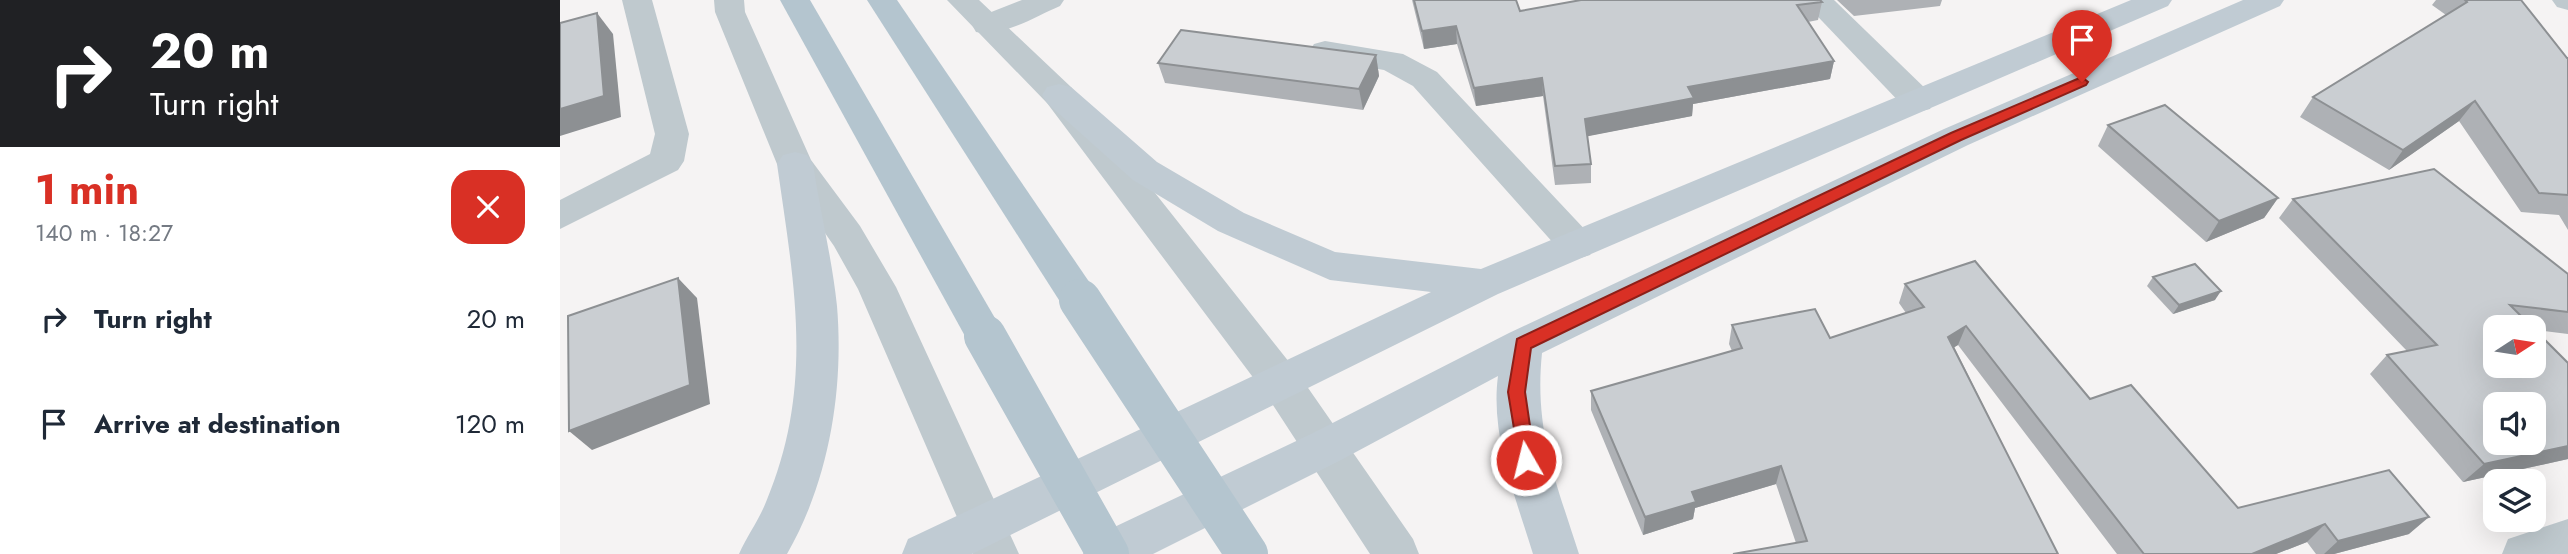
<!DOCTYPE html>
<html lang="en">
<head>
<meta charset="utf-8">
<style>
	body { margin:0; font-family:Jost,sans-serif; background:#f6f6f7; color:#1f2937; height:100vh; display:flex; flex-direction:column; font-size:26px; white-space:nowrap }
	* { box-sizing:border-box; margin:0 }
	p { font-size:23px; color:#747a83 }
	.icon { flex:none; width:38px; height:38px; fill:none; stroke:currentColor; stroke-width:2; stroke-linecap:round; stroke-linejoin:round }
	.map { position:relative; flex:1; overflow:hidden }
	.drawer { display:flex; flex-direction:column; background:#fff; width:560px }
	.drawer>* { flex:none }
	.guide { background:#202124; color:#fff; overflow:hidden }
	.needle { width:46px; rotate:78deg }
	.tools { position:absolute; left:1923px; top:315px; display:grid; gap:14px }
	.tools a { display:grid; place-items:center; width:63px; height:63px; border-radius:14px; background:#fff; box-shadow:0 7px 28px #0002; font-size:35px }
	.pin { position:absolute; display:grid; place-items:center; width:60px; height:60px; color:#fff; margin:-72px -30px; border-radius:50% 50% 50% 0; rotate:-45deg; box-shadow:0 0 7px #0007 }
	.pin .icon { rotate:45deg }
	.me { position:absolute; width:77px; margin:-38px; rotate:352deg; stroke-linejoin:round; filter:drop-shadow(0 0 5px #0008) }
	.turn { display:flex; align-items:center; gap:24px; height:147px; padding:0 35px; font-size:32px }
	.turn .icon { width:91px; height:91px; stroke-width:2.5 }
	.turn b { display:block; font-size:49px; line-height:60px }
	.round { display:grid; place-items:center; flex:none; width:74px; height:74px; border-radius:21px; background:#f6f6f7 }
	.head { display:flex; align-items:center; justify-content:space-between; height:119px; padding:0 35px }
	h1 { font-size:42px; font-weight:700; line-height:52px; color:#d93025 }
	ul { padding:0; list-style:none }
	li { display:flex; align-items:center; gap:21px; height:105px; padding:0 35px }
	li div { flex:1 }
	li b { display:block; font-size:26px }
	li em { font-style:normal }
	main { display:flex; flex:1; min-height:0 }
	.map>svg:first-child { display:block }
</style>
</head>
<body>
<main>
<section class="drawer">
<div class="guide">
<div class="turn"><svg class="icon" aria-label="right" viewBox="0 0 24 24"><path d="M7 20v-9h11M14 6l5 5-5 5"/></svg><div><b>20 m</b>Turn right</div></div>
</div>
<div class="head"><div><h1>1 min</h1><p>140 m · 18:27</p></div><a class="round" style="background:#d93025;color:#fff"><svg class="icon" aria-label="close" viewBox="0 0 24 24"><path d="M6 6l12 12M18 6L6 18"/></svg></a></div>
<ul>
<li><svg class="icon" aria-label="right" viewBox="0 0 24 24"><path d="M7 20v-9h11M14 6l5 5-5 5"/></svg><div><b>Turn right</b></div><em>20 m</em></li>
<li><svg class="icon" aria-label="arrive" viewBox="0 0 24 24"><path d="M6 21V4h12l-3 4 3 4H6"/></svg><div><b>Arrive at destination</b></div><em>120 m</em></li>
</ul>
</section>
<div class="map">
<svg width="2008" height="554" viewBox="0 0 2008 554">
	<rect width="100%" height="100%" fill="#f5f3f3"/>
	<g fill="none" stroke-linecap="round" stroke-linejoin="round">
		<!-- minor -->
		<g fill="#bfc9ce" fill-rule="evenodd">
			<polygon points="62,0 92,0 129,134 124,161 118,170 0,229 0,200 90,154 95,134"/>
			<path d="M462 0H504L500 6C476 16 442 38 416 32L412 25 416 18Z"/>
			<polygon points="1242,0 1274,0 1370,93 1375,101 1370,109 1358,112 1346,109"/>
			<polygon points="1992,0 2008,0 2008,10 1997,7"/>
			<polygon points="765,41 843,54 877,72 1030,235 1036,245 1030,255 1017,259 1004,255 853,86 824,70 754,58 749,51 754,44"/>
			<polygon points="2008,519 2008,554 1942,554 1948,539"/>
		</g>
		<!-- tertiary -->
		<g fill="#bfc9ce" fill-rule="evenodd">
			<polygon points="154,0 184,0 185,12 251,160 300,226 336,287 459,554 413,554 298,289 274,246 217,164 155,12"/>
			<polygon points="387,0 419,0 511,87 737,372 853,539 859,554 810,554 707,396 487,103"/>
		</g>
		<!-- secondary -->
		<g fill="#c0cbd3" fill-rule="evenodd">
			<polygon points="1571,0 1612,0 1608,6 938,294 412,554 342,554 348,539 871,292 770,280 658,231 573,180 487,103 482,95 487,87 499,84 511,87 597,162 684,213 775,252 921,269"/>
			<path d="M1683 0H1724L1720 6 1408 145 982 353C974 430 996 482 1019 554H973C956 498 930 436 938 376L781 460 593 554H523L529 539 751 434 949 333 1384 129Z"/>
			<path d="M235 152 247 155 253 164C260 211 272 258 277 306 284 390 269 481 227 554H179C187 536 199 520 206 502 255 385 234 284 217 164L223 155Z"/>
		</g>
		<!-- primary -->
		<g fill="#b4c5cf" fill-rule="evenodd">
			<polygon points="220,0 250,0 439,325 445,336 439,347 425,352 411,347"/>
			<polygon points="307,0 337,0 534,289 540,300 534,311 520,315 506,311"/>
		</g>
		<!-- primary-bridge -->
		<g stroke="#b4c5cf" stroke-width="42">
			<polyline points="520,300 687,554"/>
			<polyline points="425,336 548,554"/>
		</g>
	</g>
	<!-- wall -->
	<g fill="#aeb1b5" fill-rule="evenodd">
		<polygon points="852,0 956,0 960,11 1262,2 1258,20 1248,22 1274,61 1270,79 1133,104 1132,116 1027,136 1031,164 1031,183 995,185 983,96 916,106 897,44 864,49"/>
		<polygon points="1277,0 1382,0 1380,6 1294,16"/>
		<polygon points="1876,0 1961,0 2007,58 2008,58 2008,230 1999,215 1961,212 1899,121 1829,170 1740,117 1753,97 1886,15 1872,5"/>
		<polygon points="816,55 819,76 803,110 605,83 598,63"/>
		<polygon points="1548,125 1718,198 1704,218 1646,242 1538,146"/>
		<path d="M1733 199 2008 274V334L1975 330 2008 459 1903 482 1810 374 1827 355 1847 351 1719 218ZM1936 327H1974V366Z"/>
		<polygon points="1593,277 1655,300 1613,314 1587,286"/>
		<polygon points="1345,284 1530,399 1678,508 1849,534 1774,554 1756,554 1747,542 1716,554 1557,554 1398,345 1394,347 1498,554 1236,543 1216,484 1135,508 1133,519 1083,535 1031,410 1031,391 1172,351 1169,344 1172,325 1270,338 1346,313 1339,303"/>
	</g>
	<!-- shaded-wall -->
	<g fill="#8d9093">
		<polygon points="37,13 53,34 61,117 0,136 0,109"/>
		<polygon points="896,26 897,44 864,49 862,31"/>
		<polygon points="816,55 819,76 803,110 799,89"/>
		<polygon points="1274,61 1270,79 1133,104 1132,116 1024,137 1025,119 1128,87"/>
		<polygon points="982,78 983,96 916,106 914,88"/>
		<polygon points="1915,101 1899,121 1829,170 1843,150"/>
		<polygon points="1718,198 1704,218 1646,242 1659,221"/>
		<polygon points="118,278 137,298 150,404 32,450 9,431"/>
		<polygon points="1661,291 1655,300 1613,314 1619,305"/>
		<polygon points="1406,326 1398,345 1380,356 1388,337"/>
		<polygon points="2008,446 2008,459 1903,482 1924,464"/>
		<polygon points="1221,466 1216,484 1135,508 1133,519 1083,535 1085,517 1132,492"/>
		<polygon points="1869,517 1849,534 1774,554 1764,554 1778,541"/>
		<polygon points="1765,524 1747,542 1716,554 1692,554"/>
	</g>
	<!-- building -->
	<g fill="#caced2" stroke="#8d9093" stroke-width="2" fill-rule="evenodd">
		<polygon points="854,0 956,0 960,11 1021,0 1260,0 1262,2 1237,5 1274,61 1128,87 1134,98 1025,119 1031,164 995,166 982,78 914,88 896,26 862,31"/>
		<polygon points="1905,0 1961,0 2007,58 2008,58 2008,195 1979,193 1915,101 1843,150 1753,97 1907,2"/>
		<polygon points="37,13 44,96 0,109 0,23"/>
		<polygon points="621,30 816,55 799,89 598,63"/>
		<polygon points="1605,105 1718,198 1659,221 1548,125"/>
		<path d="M1874 169 2008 274V312L1950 305 1972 327H1936V366H1974V329L2008 363V446L1924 464 1827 355 1877 345 1733 199ZM1936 404H1974V443H1936Z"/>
		<polygon points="1415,261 1530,399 1571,385 1678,508 1829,470 1869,517 1778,541 1765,524 1692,554 1584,554 1406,326 1388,337 1498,554 1173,554 1247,541 1221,466 1132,492 1136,502 1085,517 1031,391 1182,348 1172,325 1255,309 1270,338 1364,307 1345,284"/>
		<polygon points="1635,264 1661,291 1619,305 1593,277"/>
		<polygon points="118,278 130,385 9,431 8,316"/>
	</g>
	<!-- route -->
	<polygon fill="#d93025" stroke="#8d1f18" stroke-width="2" points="1522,77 1528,82 1526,85 1401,140 971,348 965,392 975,460 973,465 960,465 948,392 957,339 1391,133"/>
</svg>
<div class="tools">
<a><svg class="needle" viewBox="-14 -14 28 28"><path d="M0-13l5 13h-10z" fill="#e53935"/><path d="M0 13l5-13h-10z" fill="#747a83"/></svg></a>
<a><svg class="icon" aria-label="sound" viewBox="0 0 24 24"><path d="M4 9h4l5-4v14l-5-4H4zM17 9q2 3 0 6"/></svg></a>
<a><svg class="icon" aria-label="layers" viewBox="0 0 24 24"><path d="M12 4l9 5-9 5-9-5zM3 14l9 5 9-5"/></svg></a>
</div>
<div class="pin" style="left:1522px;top:82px;background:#d93025"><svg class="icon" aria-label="arrive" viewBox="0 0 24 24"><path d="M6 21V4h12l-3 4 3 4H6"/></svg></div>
<svg class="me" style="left:966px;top:460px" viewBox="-20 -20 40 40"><circle r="17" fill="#d93025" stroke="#fff" stroke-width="3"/><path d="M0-11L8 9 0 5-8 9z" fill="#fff"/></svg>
</div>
</main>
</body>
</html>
